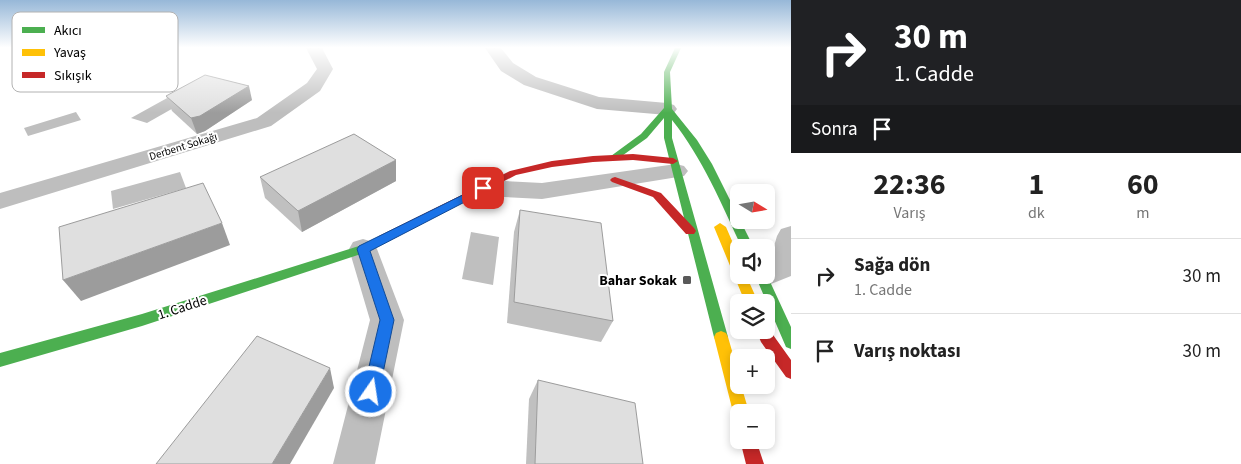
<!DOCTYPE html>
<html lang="tr">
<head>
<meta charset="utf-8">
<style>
	body { margin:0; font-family:"Source Sans 3",sans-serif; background:#f2f2f2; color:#222; height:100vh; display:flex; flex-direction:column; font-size:19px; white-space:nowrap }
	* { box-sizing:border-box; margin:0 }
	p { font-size:16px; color:#767676 }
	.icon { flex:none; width:28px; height:28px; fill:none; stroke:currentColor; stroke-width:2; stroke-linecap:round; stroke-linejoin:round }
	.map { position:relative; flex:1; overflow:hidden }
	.details { display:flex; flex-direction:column; background:#fff; width:450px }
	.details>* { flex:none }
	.guide { background:#202124; color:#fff; overflow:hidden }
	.needle { width:32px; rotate:101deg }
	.fabs { position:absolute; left:730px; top:184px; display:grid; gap:10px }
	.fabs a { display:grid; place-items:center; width:45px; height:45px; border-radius:8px; background:#fff; box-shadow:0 2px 8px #0003; font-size:25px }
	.pin { position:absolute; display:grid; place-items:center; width:42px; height:42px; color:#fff; margin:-21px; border-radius:10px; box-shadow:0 2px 8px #0006 }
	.me { position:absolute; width:55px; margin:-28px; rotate:13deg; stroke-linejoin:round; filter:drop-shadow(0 0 4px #0008) }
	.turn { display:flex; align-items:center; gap:18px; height:105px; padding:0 20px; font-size:22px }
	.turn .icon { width:65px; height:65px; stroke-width:2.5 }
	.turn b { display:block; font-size:35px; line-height:42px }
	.then { display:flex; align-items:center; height:48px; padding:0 20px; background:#0003; gap:10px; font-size:19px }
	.eta { display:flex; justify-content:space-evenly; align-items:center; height:85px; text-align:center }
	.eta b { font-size:30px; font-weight:700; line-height:35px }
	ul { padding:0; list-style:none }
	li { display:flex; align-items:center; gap:15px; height:75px; padding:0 20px; border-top:1px solid #e0e0e0 }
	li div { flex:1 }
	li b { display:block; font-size:19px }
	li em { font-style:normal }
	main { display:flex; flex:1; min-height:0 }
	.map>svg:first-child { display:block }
</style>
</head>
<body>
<main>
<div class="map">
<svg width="791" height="464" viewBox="0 0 791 464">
	<rect width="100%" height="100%" fill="#fff"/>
	<!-- water -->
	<g fill="#bfbfbf">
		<polygon points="169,97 184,102 147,123 131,118"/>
		<polygon points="76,112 81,120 28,136 24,128"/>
		<polygon points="180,172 186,188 113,209 111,191"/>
		<polygon points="471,232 499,237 493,285 462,279"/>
	</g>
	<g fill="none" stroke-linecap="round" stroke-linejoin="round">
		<!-- street -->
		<g fill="#bebebe" fill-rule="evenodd">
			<polygon points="120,48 136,48 143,65 141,69 129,69"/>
			<polygon points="306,48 322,48 333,69 320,91 271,126 0,209 0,193 257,118 307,83 317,69"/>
			<polygon points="485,48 501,48 513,63 536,77 599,97 667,103 674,105 677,109 674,113 667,115 597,109 524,85 501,71"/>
			<polygon points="676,164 684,166 688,171 684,176 542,199 483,196 474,193 471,188 474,183 483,180 542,183"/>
			<polygon points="791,226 791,276 766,286 755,282 751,275 766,275 766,262 770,260 777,236 781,229"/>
			<polygon points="363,239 373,242 377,249 404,320 375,464 333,464 370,320 349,249 353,242"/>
		</g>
		<!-- fast -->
		<g fill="#4caf50" fill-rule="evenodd">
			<path d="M675 48H681L670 72 672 109 697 140 712 164 754 248H742C721 203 703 159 672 120V138L728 337 726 341 721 343 716 341 714 337 664 138V118L647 138 619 158 616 159 611 156 641 134 664 108V72Z"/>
			<polygon points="383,235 389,239 387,242 367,252 142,326 0,367 0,353 142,314 359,246"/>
			<polygon points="766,273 791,327 791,349 786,347 755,275 766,275"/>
		</g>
		<!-- slow -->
		<g fill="#ffc107" fill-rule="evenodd">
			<polygon points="720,223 726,227 739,257 739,275 746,275 758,302 745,302 714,227"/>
			<polygon points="721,331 726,333 728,337 739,375 739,385 741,385 749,412 739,412 739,419 735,418 733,412 714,337 716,333"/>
		</g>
		<!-- jam -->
		<g fill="#c62828" fill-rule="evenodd">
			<polygon points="633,154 673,158 678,161 673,164 633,160 593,162 552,167 516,175 387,242 379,242 377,239 379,236 510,171 552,161 593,156"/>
			<polygon points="615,177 661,193 694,228 696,231 694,234 686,234 653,197 612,182 610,180 612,178"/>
			<polygon points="766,325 791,360 791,379 786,377 761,342 756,330 766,330"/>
			<polygon points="740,440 756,440 764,464 746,464"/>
		</g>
	</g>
	<!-- wall -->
	<g fill="#c0c0c0">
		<polygon points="166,96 252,100 205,131 197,134 172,111"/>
		<polygon points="260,177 396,181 302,232 265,198"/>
		<polygon points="520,210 613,321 601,342 507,323 514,232"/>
		<polygon points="538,380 643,464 526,464 529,399"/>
	</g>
	<!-- shaded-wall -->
	<g fill="#9c9c9c">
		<polygon points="249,86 252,100 205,131 197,134 191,118"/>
		<polygon points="396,160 396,181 302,232 298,211"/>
		<polygon points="222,223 230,245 81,301 63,280"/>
		<polygon points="330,368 334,388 290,464 272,464"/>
	</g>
	<!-- building -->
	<g fill="#dfdfdf" stroke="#9c9c9c">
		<polygon points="205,75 249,86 200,116 191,118 166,96"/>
		<polygon points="354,134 396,160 298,211 260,177"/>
		<polygon points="203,183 222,223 63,280 59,227"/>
		<polygon points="520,210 601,223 613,321 514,302"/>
		<polygon points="257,336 330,368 272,464 156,464"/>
		<polygon points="538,380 635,403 643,464 535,464"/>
	</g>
	<!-- sky -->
	<linearGradient id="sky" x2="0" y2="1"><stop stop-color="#97b8d8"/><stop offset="0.42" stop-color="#fff"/><stop offset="1" stop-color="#fff" stop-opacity="0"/></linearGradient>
	<rect width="791" height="113" fill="url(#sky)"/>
	<!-- route -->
	<polygon fill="#1a73e8" stroke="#114b97" points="483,185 488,188 486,191 370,251 394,320 379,392 376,397 371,400 365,397 363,392 380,320 357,249 359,246"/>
	<!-- markers -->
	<rect fill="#595959" stroke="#fff" stroke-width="2" x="682" y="275" width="10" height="10" rx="2.5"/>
	<g text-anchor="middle" stroke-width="4" stroke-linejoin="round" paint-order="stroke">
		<!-- far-street labels -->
		<g font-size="11" fill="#000" stroke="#fff">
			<text transform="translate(183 146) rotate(-17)" y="4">Derbent Sokağı</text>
		</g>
		<!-- poi labels -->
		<g font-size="14" font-weight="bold" fill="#000" stroke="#fff" text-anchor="end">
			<text x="677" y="285">Bahar Sokak</text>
		</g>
		<!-- street labels -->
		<g font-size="14" fill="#000" stroke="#fff">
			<text transform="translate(182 307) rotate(-18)" y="5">1. Cadde</text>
		</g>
	</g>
	<!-- legend -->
	<rect x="12" y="12" width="166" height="80" rx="8" fill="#fff" stroke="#b2b2b2" stroke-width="1"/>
	<rect x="22" y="27" width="23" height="6" fill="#4caf50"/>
	<rect x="22" y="49" width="23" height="7" fill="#ffc107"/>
	<rect x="22" y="72" width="23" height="6" fill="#c62828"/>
	<g font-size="14" fill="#000">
		<text x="54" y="35">Akıcı</text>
		<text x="54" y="57">Yavaş</text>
		<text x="54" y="80">Sıkışık</text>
	</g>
</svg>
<div class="fabs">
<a><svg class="needle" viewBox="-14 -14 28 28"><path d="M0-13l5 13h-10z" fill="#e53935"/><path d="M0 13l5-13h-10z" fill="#767676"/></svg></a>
<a><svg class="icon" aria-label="sound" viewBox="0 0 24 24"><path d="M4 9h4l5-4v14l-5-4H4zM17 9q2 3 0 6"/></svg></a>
<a><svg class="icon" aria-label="layers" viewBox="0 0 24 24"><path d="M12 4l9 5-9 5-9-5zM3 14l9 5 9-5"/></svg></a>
<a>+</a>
<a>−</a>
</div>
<div class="pin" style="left:483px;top:188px;background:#d93025"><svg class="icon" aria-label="arrive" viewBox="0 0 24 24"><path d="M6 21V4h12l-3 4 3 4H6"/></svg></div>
<svg class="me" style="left:371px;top:392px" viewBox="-20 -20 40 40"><circle r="17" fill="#1a73e8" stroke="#fff" stroke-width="3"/><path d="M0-11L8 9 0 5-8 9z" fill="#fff"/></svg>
</div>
<section class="details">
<div class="guide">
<div class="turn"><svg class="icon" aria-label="right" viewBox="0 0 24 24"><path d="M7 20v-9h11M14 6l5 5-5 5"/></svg><div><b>30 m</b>1. Cadde</div></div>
<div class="then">Sonra<svg class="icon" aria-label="arrive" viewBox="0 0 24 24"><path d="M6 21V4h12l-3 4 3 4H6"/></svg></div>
</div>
<div class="eta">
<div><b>22:36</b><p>Varış</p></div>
<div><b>1</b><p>dk</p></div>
<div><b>60</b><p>m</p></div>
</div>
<ul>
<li><svg class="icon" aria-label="right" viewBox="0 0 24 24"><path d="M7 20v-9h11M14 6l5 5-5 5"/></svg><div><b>Sağa dön</b><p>1. Cadde</p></div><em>30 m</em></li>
<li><svg class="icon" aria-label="arrive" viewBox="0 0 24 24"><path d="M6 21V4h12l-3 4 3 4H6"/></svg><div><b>Varış noktası</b></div><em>30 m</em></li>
</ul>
</section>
</main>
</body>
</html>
